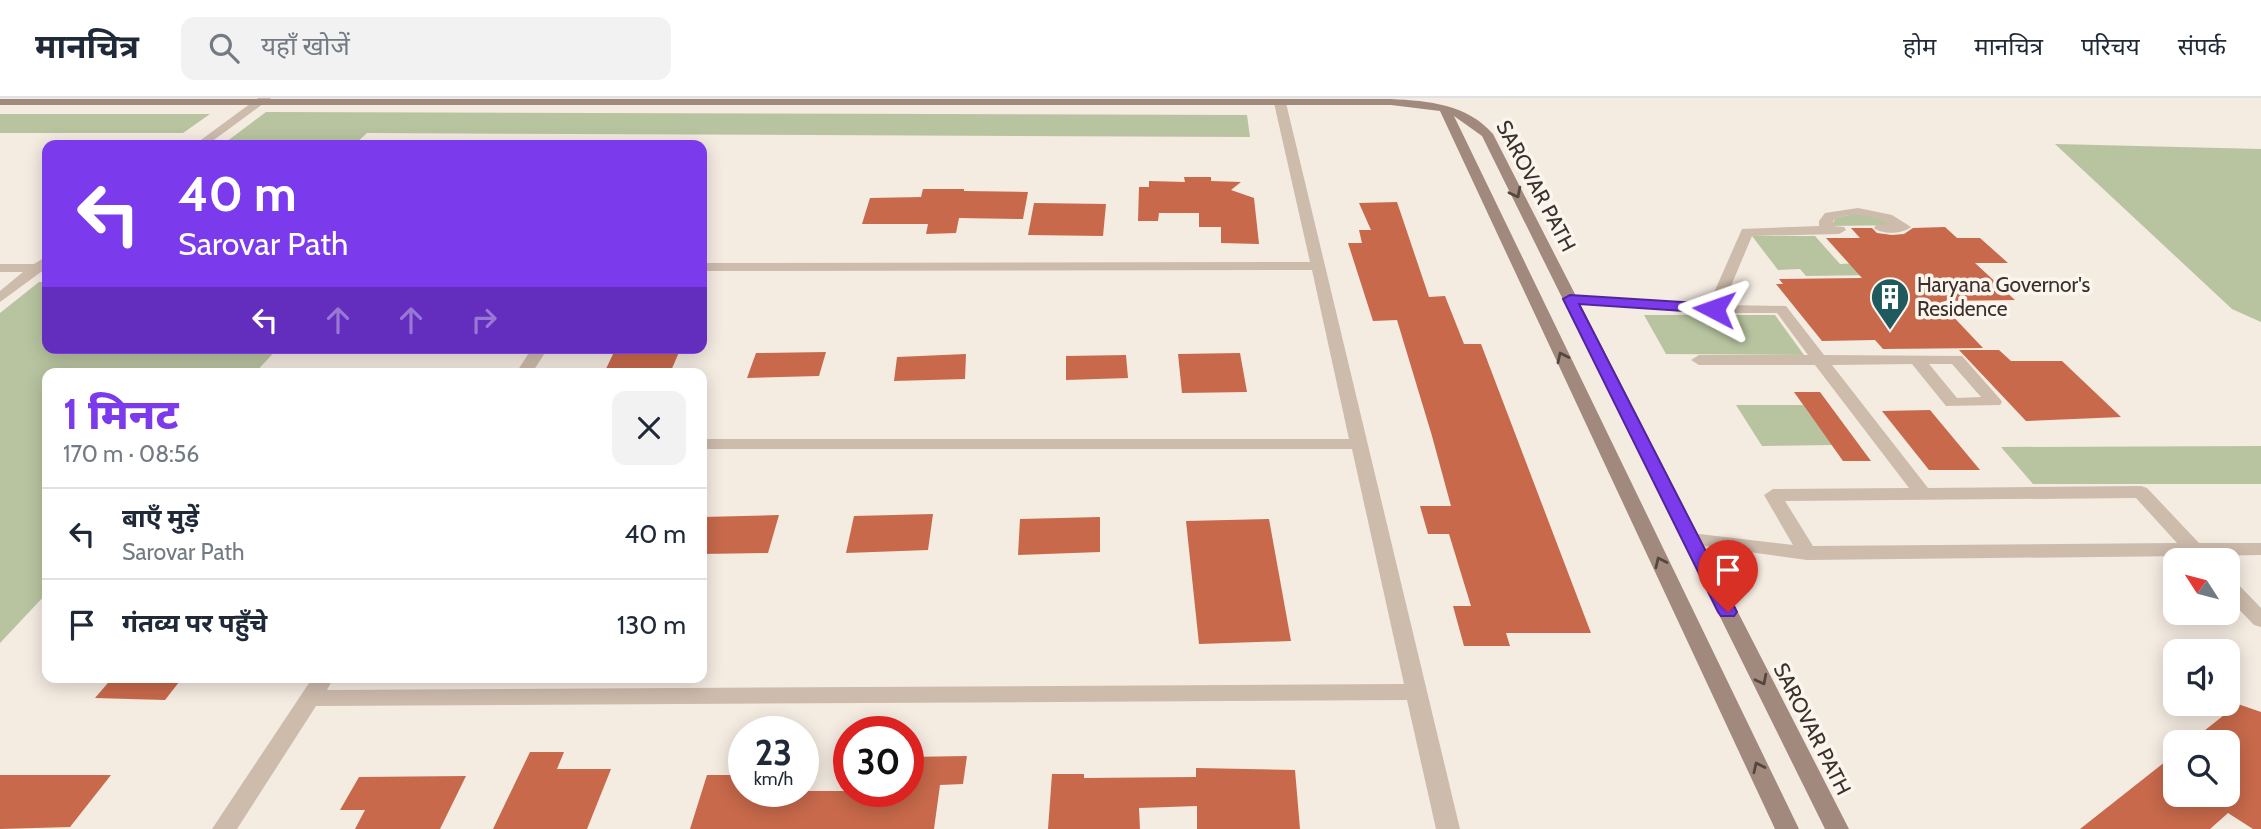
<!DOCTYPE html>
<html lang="hi">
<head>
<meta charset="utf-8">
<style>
	body { margin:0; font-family:Cabin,"Noto Sans Devanagari",sans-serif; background:#f2f2f3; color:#1f2937; height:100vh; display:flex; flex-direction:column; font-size:26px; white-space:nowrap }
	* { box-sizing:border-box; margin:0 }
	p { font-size:23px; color:#747a83 }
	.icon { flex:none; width:38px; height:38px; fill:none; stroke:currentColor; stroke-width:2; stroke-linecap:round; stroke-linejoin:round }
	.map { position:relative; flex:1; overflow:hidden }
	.side { position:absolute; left:42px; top:270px; width:665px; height:315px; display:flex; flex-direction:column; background:#fff; border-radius:14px; box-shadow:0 4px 18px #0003 }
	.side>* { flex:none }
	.top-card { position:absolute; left:42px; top:42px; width:665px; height:214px; border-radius:14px; box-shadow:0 4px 18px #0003; background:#7c3aed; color:#fff; overflow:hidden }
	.needle { width:46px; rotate:306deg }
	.fabs { position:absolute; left:2163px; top:450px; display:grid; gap:14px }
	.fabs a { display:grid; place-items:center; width:77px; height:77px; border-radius:14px; background:#fff; box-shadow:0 4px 18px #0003; font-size:35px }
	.speed { position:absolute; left:728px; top:618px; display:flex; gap:14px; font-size:35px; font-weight:700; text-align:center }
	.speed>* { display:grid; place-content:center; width:91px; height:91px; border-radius:50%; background:#fff; box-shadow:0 4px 18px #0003; line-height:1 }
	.speed small { font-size:18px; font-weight:400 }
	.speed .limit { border:10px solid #d22; background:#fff; color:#111 }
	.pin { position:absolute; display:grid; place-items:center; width:60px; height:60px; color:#fff; margin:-72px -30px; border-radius:50% 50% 50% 0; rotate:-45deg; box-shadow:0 0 7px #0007 }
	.pin .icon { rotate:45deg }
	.me { position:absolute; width:77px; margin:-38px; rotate:274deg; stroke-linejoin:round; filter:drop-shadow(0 0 5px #0008) }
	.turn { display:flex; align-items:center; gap:24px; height:147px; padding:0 21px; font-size:32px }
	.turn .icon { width:91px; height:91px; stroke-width:2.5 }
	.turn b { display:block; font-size:49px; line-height:60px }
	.lanes { display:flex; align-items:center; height:66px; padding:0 21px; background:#0003; justify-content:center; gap:35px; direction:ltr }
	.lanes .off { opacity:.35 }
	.round { display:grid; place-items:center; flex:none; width:74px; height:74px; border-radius:14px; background:#f2f2f3 }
	.headline { display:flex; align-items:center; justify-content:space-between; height:119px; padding:0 21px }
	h1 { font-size:42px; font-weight:800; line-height:52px; color:#7c3aed }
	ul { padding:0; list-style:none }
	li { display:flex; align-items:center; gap:21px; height:91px; padding:0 21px; border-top:2px solid #e0e1e3 }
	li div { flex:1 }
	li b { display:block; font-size:26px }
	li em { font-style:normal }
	header { display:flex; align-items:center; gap:42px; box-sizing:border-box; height:98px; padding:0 35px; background:#fff; border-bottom:2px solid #e0e1e3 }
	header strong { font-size:33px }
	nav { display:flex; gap:38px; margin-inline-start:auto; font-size:24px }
	.search { width:490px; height:63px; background:#f2f2f3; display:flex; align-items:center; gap:18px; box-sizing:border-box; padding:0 24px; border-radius:14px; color:#747a83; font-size:26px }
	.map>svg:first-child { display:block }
</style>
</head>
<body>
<header>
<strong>मानचित्र</strong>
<div class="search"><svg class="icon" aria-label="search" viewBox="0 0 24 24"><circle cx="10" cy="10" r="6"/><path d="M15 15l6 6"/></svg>यहाँ खोजें</div>
<nav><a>होम</a><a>मानचित्र</a><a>परिचय</a><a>संपर्क</a></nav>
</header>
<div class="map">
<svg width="2261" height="731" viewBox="0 0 2261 731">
	<rect width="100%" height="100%" fill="#f4ebe1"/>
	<!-- green -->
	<g fill="#b8c4a0">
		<polygon points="266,14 1247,17 1250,39 367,35 354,47 222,47"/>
		<polygon points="0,16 210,16 183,35 0,35"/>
		<polygon points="2055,46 2261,51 2261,224 2232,211"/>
		<polygon points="1853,116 1871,118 1897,127 1831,128 1836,120"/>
		<polygon points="1752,138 1815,138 1840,166 1865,165 1876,177 1806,178 1800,171 1778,172"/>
		<polygon points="39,184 47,184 47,250 278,250 255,275 47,275 47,495 0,545 0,215"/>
		<polygon points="1644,217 1775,217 1804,257 1666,256"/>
		<polygon points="1736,307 1803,307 1832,347 1762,348"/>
		<polygon points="2261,348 2261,386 2033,386 2001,349"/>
	</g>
	<!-- building -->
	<g fill="#c8694b">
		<polygon points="1184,79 1211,79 1211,83 1241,84 1231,92 1254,100 1259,146 1221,145 1221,129 1199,129 1199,115 1159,115 1158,123 1138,123 1139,89 1149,89 1149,83 1185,84"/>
		<polygon points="923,91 964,91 964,93 1028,94 1023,121 959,120 956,135 926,136 928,126 862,126 870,100 921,99"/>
		<polygon points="1397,104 1429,199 1445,198 1464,246 1481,246 1591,535 1506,535 1510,548 1464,548 1453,508 1471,508 1449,436 1428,436 1420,408 1451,408 1432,338 1397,222 1373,223 1348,145 1362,145 1359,132 1371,132 1359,105"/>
		<polygon points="1034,105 1106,106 1103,138 1028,137"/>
		<polygon points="1945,129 1957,140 1980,140 2008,165 1975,165 2015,202 1944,203 1951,210 1945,210 1983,250 1883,251 1875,242 1822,243 1776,186 1783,186 1779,181 1862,180 1826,140 1860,140 1851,130 1872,130 1877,135 1892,137 1904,136 1913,130"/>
		<polygon points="680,252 670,275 604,275 614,254"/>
		<polygon points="1959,252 1999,252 2011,263 2062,263 2121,319 2026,323"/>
		<polygon points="826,254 819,278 747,280 756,255"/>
		<polygon points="1240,255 1247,294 1182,295 1178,256"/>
		<polygon points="966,256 965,281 894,283 897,259"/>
		<polygon points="1126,257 1128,280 1066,282 1066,258"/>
		<polygon points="1794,294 1820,294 1871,363 1843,363"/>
		<polygon points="1930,312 1980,372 1929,372 1882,313"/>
		<polygon points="933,416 928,452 846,455 854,418"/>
		<polygon points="779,417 768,455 702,456 702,419"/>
		<polygon points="1100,419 1100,454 1018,457 1020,421"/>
		<polygon points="1269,421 1291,543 1199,546 1186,423"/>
		<polygon points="113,579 183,579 165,602 95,600"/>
		<polygon points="2238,606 2261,614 2261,731 2253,731 2228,715 2210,731 2080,731 2175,656 2175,696 2228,696 2228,644 2190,644"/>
		<polygon points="530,654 564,654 557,671 611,671 587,731 493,731"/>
		<polygon points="967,658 963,686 940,687 934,731 690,731 707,677 744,677 744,693 908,693 908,659"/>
		<polygon points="1196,670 1295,672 1300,731 1197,731 1197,708 1139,710 1140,731 1048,731 1052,676 1084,676 1084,680 1196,679"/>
		<polygon points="0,677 111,677 70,729 0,731"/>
		<polygon points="466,678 440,731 355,731 365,712 340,712 359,679"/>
	</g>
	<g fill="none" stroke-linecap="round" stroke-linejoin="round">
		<!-- minor -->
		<g fill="#cdbbac" fill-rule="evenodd">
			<polygon points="258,0 271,0 207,47 194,47"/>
			<polygon points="1280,2 1286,5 1460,731 1436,731 1407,602 316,608 237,731 212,731 313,579 334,579 327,592 1404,586 1352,351 702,351 702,341 1349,341 1312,172 702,173 702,165 1310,164 1274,5"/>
			<path d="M1858 110 1892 117 1911 129C1903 136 1882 137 1874 130L1876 127 1889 126C1873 118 1848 112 1833 123V128L1844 129 1846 132 1839 136 1752 138 1723 207 1786 208 1824 257 1962 258 2000 301 2002 304 2000 307 1946 308 1912 266 1832 267 1928 390 2141 388 2147 390 2199 445H2261V457L2205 458 2197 462 2189 458 1807 462 1684 445 1682 441 1684 437 1691 435 1793 447 1764 397 1773 391 1909 390 1815 267H1699L1691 262 1699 257H1808L1777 215H1714L1570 205 1563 201 1570 197 1709 206 1742 131 1819 128V123L1825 115ZM1929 266H1952L1981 299 1957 300ZM2136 400 2177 445 1813 448 1785 403Z"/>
			<polygon points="47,158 47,173 41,174 0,204 0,193 23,174 0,174 0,166 34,166"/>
			<polygon points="532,250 548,250 532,275 516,275"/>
			<polygon points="2228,481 2235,483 2261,510 2261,529 2254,527 2228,500"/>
		</g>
		<!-- secondary -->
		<path fill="#a18a7d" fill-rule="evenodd" d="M0 1H1391C1429 3 1467 6 1493 36L1849 731H1825L1482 38 1454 18 1799 731H1775L1440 13 1391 7H0Z"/>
	</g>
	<!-- one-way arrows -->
	<defs><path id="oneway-chevron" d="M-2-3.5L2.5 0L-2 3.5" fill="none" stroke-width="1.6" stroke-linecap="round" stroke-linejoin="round" transform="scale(1.75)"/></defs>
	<g stroke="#544640">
		<use href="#oneway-chevron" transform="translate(1516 95) rotate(63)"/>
		<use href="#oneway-chevron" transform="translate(1562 259) rotate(-115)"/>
		<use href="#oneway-chevron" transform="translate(1660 464) rotate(-115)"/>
		<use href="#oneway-chevron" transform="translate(1762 582) rotate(63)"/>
		<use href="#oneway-chevron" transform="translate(1758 669) rotate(-115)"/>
	</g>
	<!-- route -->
	<polygon fill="#7c3aed" stroke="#51269a" stroke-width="2" points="1570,197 1714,206 1721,211 1714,215 1579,206 1737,514 1734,518 1721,518 1718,514 1563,201"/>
	<!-- icons -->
	<defs>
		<g id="building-pin" transform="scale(2.0125)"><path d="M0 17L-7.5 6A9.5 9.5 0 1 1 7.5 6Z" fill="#1f5a5e" stroke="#fbf5ee"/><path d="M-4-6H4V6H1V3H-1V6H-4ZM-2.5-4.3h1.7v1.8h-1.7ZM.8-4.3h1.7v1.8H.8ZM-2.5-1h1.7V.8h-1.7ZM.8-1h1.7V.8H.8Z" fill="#fff"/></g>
	</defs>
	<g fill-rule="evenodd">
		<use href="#building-pin" x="1890" y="199"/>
	</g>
	<g text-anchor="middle" stroke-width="7" stroke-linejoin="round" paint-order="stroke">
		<!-- street labels -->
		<g font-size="21" fill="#3b302b" stroke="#fbf5ee">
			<text transform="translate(1536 88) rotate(62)" y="7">SAROVAR PATH</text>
			<text transform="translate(1812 631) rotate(63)" y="7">SAROVAR PATH</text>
		</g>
		<!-- poi labels -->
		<g font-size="21" fill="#3b302b" stroke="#fbf5ee" text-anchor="start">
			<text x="1917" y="194">Haryana Governor's<tspan x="1917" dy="24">Residence</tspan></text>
		</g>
	</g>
</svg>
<div class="fabs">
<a><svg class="needle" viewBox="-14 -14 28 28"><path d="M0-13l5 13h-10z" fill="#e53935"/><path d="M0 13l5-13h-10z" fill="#747a83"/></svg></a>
<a><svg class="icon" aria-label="sound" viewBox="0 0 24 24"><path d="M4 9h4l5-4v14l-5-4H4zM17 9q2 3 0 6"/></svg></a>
<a><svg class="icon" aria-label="search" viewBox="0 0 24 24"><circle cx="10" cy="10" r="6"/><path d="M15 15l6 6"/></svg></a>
</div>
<div class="speed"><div>23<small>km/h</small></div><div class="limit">30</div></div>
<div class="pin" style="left:1728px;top:514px;background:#d93025"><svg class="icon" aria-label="arrive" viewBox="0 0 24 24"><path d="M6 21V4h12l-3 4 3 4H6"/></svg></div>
<svg class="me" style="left:1714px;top:211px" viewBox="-20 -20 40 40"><path d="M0-17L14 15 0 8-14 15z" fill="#7c3aed" stroke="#fff" stroke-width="4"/></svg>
<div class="top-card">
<div class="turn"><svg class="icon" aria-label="left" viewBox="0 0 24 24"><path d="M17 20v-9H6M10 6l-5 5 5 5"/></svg><div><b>40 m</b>Sarovar Path</div></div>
<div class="lanes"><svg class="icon" aria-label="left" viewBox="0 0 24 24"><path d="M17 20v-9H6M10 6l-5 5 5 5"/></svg><svg class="icon off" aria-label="ahead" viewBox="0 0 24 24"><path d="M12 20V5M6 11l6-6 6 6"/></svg><svg class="icon off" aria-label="ahead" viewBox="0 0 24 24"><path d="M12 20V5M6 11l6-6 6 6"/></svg><svg class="icon off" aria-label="right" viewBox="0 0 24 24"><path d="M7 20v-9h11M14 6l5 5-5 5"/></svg></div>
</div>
<section class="side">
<div class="headline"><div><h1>1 मिनट</h1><p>170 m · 08:56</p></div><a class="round"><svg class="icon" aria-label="close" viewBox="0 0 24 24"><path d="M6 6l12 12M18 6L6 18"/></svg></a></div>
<ul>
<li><svg class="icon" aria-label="left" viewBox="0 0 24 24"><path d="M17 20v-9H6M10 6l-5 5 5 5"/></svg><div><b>बाएँ मुड़ें</b><p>Sarovar Path</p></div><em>40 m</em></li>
<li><svg class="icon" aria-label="arrive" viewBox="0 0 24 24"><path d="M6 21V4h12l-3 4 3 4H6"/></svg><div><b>गंतव्य पर पहुँचे</b></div><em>130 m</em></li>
</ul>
</section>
</div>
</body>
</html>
